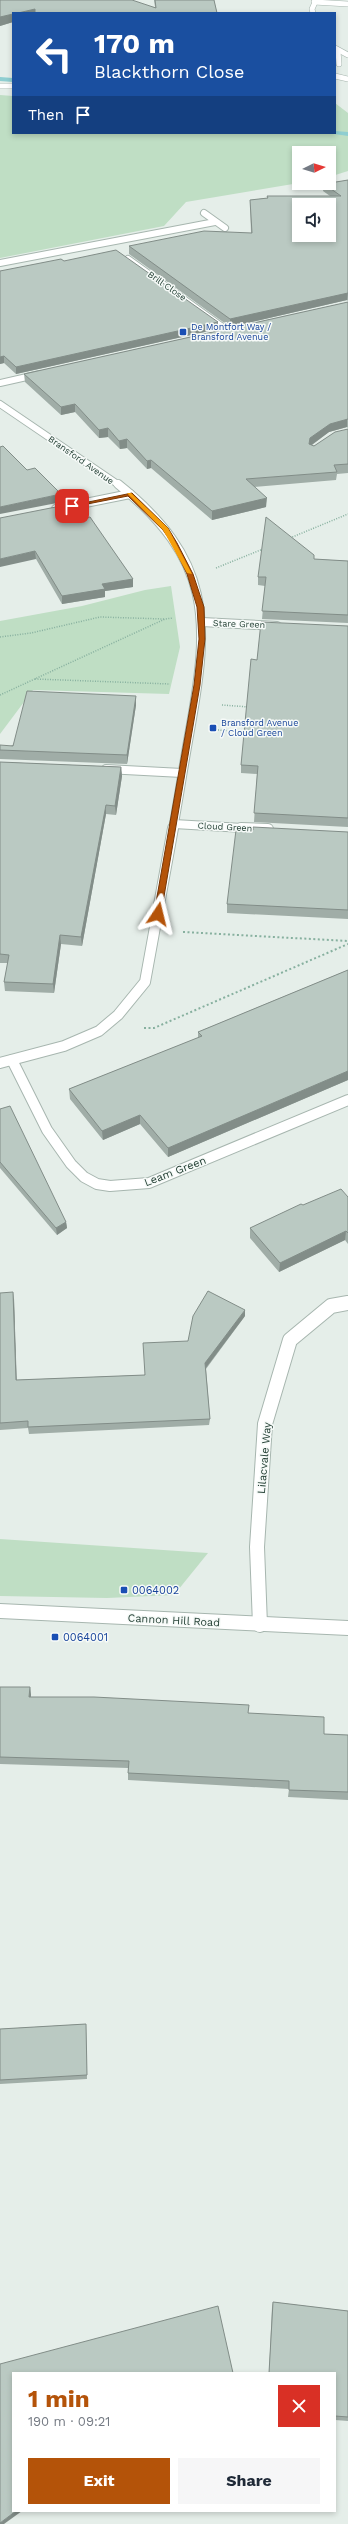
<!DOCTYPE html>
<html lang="en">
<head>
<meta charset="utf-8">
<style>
	body { margin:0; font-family:"Work Sans",sans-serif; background:#f6f6f7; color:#1f2937; height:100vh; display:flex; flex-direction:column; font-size:15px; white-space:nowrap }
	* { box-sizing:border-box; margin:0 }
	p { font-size:13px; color:#747a83 }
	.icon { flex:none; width:22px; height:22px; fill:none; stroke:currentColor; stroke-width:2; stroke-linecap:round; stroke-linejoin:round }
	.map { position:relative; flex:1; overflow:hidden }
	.side { position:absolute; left:12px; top:2372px; width:324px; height:140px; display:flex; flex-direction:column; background:#fff; border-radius:0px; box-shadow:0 2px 6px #0003 }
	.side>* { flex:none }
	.top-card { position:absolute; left:12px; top:12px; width:324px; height:122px; border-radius:0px; box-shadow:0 2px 6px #0003; background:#1a4fa0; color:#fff; overflow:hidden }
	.needle { width:26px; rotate:85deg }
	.fabs { position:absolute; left:292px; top:146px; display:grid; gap:8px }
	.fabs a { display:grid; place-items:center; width:44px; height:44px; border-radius:0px; background:#fff; box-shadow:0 2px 6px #0003; font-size:20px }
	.pin { position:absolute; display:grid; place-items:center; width:34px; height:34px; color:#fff; margin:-17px; border-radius:8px; box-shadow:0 2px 6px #0006 }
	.me { position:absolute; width:44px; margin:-22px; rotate:10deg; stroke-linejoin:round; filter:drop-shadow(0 0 3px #0008) }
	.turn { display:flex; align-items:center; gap:14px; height:84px; padding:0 16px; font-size:18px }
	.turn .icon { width:52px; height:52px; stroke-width:2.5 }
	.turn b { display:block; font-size:28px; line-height:34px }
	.then { display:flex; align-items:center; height:38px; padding:0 16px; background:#0003; gap:8px; font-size:15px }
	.round { display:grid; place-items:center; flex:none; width:42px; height:42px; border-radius:0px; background:#f6f6f7 }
	.head { display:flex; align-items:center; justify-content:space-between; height:68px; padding:0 16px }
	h1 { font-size:24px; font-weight:700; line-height:30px; color:#b45309 }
	.button { display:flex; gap:8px; margin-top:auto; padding:8px 16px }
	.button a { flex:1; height:46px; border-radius:0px; background:#b45309; color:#fff; font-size:16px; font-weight:700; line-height:46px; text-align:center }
	.button a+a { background:#f6f6f7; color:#1f2937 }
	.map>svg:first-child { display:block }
</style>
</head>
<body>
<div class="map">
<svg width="348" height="2524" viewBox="0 0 348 2524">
	<rect width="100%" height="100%" fill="#e5eee9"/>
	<!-- green -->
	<g fill="#bfdec4">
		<polygon points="0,95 13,96 13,133 335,133 335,103 348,113 348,171 329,177 329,153 299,153 299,183 186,202 164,226 0,258"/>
		<polygon points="171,586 180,647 169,694 33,690 0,734 0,621 82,606 145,590"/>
		<polygon points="0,1539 208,1553 174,1595 107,1598 0,1596"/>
	</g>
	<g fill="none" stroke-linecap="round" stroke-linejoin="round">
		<!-- stream -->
		<g fill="#8fced1" fill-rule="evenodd">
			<polygon points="0,77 13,78 13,82 0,81"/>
			<polygon points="335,131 348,132 348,136 328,133"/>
		</g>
		<!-- lane casing -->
		<g stroke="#a7b6af" stroke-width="6">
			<g id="lane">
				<polyline points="314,2 348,4"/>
				<polyline points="0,86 13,86"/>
			</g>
		</g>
		<!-- street-far4 casing -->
		<g stroke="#a7b6af" stroke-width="6">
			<g id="street-far4">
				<polyline points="313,13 312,9 316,0"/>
				<polyline points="335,48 348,55"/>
				<polyline points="338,51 339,64"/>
				<polyline points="335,76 348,79"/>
			</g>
		</g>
		<!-- street-far3 casing -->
		<g stroke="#a7b6af" stroke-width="8">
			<g id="street-far3">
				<polyline points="204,213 225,228"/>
				<polyline points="128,259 228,331"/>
				<polyline points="0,263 215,222"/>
				<polyline points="0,383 40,374"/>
				<polyline points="0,404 119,485"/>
			</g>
		</g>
		<!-- street-far2 casing -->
		<g stroke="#a7b6af" stroke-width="10">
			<g id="street-far2">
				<path d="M118 484C212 559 210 620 190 730 184 763 179 796 173 829"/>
				<polyline points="56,509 130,494"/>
				<polyline points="202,622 277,626"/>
				<polyline points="106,769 182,773"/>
				<polyline points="174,824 259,829"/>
			</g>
		</g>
		<!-- street-far1 casing -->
		<g stroke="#a7b6af" stroke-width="12">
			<g id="street-far1">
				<polyline points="241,828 268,829"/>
				<polyline points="12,1060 47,1130 71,1164 84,1177 97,1184 110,1186 149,1183 348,1100"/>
				<polyline points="0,1063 64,1046 99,1031 118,1015 145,982 173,828"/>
			</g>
		</g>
		<!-- street casing -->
		<g stroke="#a7b6af" stroke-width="16">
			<g id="street">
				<polyline points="0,1611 348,1628"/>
				<polyline points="260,1625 257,1547 265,1424 290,1340 331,1306 348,1303"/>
			</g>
		</g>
		<!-- path-far1 -->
		<g stroke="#87b09f" stroke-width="1.5" stroke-dasharray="1 1.5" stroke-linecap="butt">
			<polyline points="290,538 348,514"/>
			<polyline points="216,568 263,549"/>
			<polyline points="0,637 31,633 100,617 164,619"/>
			<polyline points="35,679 170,684"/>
			<polyline points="0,695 165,619 173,618"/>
			<polyline points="222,705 249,707"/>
			<polyline points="218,730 247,732"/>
		</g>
		<!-- path -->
		<g stroke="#87b09f" stroke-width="2" stroke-dasharray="2 2.5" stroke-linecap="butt">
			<polyline points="183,932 348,941"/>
			<polyline points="144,1028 154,1028 348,944"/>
		</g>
		<!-- lane -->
		<use href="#lane" stroke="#fff" stroke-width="5"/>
		<!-- street-far4 -->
		<use href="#street-far4" stroke="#fff" stroke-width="5"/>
		<!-- street-far3 -->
		<use href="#street-far3" stroke="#fff" stroke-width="6"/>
		<!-- street-far2 -->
		<use href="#street-far2" stroke="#fff" stroke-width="8"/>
		<!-- street-far1 -->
		<use href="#street-far1" stroke="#fff" stroke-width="10"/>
		<!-- street -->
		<use href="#street" stroke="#fff" stroke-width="14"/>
	</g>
	<!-- wall -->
	<g fill="#a0ada7">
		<polygon points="0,0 155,7 154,0 214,0 217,13 13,13 13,22 0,26"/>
		<polygon points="348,180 348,301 347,300 230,327 129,254 129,246 251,233 250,200 267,198 267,196 330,196 323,191 324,184"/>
		<polygon points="64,261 218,329 16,374 4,363 0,364 0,271"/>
		<polygon points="348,302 348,428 347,427 329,432 312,445 314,446 348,429 348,473 337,474 336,480 254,487 266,507 212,520 151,468 147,469 127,448 120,449 108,437 99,438 75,412 61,415 25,382 24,374"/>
		<polygon points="0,518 133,579 133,587 105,591 105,597 62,604 36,559"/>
		<polygon points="314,559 348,561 348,623 262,619 265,586 258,585 258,577"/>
		<polygon points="348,626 348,827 254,822 257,774 241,773 241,765 257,660"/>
		<polygon points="136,696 136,705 127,764 0,759 0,750"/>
		<polygon points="0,762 121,767 122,776 116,815 106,814 82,946 61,944 54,993 5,991 4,982 8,963 0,963"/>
		<polygon points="253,830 348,832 348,919 227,913 227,904"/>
		<polygon points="348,970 348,1080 168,1157 140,1124 103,1140 70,1099 69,1089 198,1038 198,1032"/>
		<polygon points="0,1109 66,1222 67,1228 57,1235 0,1168"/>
		<polygon points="348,1197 348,1244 345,1240 279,1272 250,1238 250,1228 303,1205"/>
		<polygon points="0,1293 14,1299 16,1380 144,1375 188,1341 245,1316 206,1369 210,1419 209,1425 29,1434 28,1428 0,1430"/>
		<polygon points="0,1687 30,1687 31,1697 248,1713 324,1734 348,1735 348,1800 288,1797 289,1789 128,1780 128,1768 0,1764"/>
		<polygon points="86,2024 87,2079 0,2084 0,2029"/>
		<polygon points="273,2302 348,2311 348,2421 335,2420 335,2373 269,2373 272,2307"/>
	</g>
	<!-- shaded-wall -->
	<g fill="#828d88">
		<polygon points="35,9 35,13 18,13"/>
		<polygon points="13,14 13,22 0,26 0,17"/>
		<polygon points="348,292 347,300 230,327 230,319"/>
		<polygon points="218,322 218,329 16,374 16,367"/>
		<polygon points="4,356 4,363 0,364 0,357"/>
		<polygon points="75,404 75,412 61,415 61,407"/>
		<polygon points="347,419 347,427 329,432 310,446 309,444 310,438 330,424"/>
		<polygon points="108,428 108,437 99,438 99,430"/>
		<polygon points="127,439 127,448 120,449 119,441"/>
		<polygon points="151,460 151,468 147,469 147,461"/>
		<polygon points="61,494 62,502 0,514 0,507"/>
		<polygon points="267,498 266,507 212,520 212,511"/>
		<polygon points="35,551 36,559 0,567 0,559"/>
		<polygon points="133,579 133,587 105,591 105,597 62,604 62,596 102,584"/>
		<polygon points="136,696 136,705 127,764 127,755"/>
		<polygon points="121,767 122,776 116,815 115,806"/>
		<polygon points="106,805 106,814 82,946 81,937"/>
		<polygon points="60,935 61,944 54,993 53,984"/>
		<polygon points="348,1071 348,1080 168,1157 168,1148"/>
		<polygon points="140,1115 140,1124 103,1140 102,1131"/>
		<polygon points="66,1222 67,1228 57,1235 56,1228"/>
		<polygon points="346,1231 345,1240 279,1272 280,1263"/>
		<polygon points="13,1292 14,1299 17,1387 16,1380"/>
		<polygon points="245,1310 245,1316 205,1369 205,1363"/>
		<polygon points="30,1687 31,1695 30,1705 29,1697"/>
		<polygon points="16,2511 22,2511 4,2524 0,2524 0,2523"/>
	</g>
	<!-- building -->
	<g fill="#bac9c2" stroke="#828d88" fill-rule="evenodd">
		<polygon points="0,0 132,0 156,8 155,0 214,0 217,13 35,13 35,9 18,13 13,13 13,14 0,17"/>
		<path d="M348 180V293L230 319 129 246 204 231 252 233 250 200 268 198 267 196H341L324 184ZM299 205H329V235H299Z"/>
		<polygon points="116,250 218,322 16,367 4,356 0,357 0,271 61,259 64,261"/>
		<polygon points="348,302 348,419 330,424 310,438 309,444 314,446 335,432 348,429 348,464 334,465 337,472 246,479 267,498 212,511 151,460 147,461 127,439 119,441 108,428 99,430 75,404 61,407 24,374"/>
		<polygon points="3,446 27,470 35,468 61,494 0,507 0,447"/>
		<polygon points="71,504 85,518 90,517 133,579 102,584 105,589 62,596 35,551 0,559 0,518"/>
		<polygon points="266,517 314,555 314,559 348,561 348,615 262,611 266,577 258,577"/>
		<polygon points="261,622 348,626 348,818 254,813 258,766 241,765 251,659 257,660"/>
		<polygon points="27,691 136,696 127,755 0,750 0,745 13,746"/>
		<polygon points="0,762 121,767 115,806 106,805 81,937 60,935 53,984 4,982 9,955 0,954"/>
		<polygon points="253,827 348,832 348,910 227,904 236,830 253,830"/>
		<polygon points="348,970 348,1071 168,1148 140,1115 102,1131 69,1089 202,1036 198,1032"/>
		<polygon points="10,1106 66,1222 56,1228 0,1162 0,1109"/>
		<polygon points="341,1189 348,1197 348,1233 346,1231 280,1263 250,1228 301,1204 303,1205"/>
		<polygon points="208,1291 245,1310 205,1363 210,1419 28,1427 28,1421 0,1423 0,1293 13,1292 16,1380 145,1375 143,1343 188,1341 193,1316"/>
		<polygon points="0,1687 30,1687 29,1697 94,1697 249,1705 248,1713 324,1717 324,1734 348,1735 348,1792 289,1790 289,1781 128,1773 129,1761 0,1757"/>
		<polygon points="86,2024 87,2075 0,2080 0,2029"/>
		<polygon points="273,2302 348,2311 348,2417 335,2416 335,2373 269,2373"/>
		<polygon points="218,2306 233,2373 13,2373 13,2511 16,2511 0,2523 0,2364"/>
	</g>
	<!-- route -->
	<polygon fill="#b45309" stroke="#753606" points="132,493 168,528 177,543 193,574 204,607 205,639 200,685 161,914 158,917 154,914 194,685 199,639 197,607 187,574 172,543 163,530 128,496 72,507 69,506"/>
	<!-- slow -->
	<polygon fill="#f59e0b" points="127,493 131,493 168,528 192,574 187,573 163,530"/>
	<!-- markers -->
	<g fill="#1a4fb4" stroke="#f6faf8" stroke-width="1.5">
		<rect x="179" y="328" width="8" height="8" rx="2"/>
		<rect x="209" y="724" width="8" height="8" rx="2"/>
		<rect x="120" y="1586" width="8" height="8" rx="2"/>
		<rect x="51" y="1633" width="8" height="8" rx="2"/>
	</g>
	<g text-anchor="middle" stroke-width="3" stroke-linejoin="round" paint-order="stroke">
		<!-- far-street labels -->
		<g font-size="9" fill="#244035" stroke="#f6faf8">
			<text transform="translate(167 286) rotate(35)" y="3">Brill Close</text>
			<text transform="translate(81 460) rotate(35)" y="3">Bransford Avenue</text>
			<text transform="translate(239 624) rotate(2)" y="3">Stare Green</text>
			<text transform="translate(225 827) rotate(3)" y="3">Cloud Green</text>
		</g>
		<!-- far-transit labels -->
		<g font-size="9" fill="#164399" stroke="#f6faf8" text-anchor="start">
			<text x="191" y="330">De Montfort Way /<tspan x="191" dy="10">Bransford Avenue</tspan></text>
			<text x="221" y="726">Bransford Avenue<tspan x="221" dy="10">/ Cloud Green</tspan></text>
		</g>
		<!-- street labels -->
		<g font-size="11" fill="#244035" stroke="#f6faf8">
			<text transform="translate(175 1171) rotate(-21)" y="4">Leam Green</text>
			<text transform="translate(264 1458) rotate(-85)" y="4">Lilacvale Way</text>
			<text transform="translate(174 1620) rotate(3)" y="4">Cannon Hill Road</text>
		</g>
		<!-- transit labels -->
		<g font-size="11" fill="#164399" stroke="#f6faf8" text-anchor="start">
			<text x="132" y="1594">0064002</text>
			<text x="63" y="1641">0064001</text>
		</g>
	</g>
</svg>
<div class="fabs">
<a><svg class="needle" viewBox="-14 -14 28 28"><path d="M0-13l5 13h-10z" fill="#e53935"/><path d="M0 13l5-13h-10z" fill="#747a83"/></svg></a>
<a><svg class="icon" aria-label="sound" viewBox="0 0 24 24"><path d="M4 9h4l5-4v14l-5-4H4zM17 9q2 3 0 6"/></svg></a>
</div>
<div class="pin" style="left:72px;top:506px;background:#d93025"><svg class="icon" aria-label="arrive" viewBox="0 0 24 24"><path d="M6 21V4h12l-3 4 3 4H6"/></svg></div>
<svg class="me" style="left:158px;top:914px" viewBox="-20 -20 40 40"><path d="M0-17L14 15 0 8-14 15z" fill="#b45309" stroke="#fff" stroke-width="4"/></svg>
<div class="top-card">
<div class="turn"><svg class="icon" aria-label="left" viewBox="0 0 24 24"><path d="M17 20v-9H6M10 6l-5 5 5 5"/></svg><div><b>170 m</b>Blackthorn Close</div></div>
<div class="then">Then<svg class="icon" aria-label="arrive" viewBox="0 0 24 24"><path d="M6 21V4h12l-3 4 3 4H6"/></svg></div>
</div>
<section class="side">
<div class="head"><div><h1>1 min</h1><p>190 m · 09:21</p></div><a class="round" style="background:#d93025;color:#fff"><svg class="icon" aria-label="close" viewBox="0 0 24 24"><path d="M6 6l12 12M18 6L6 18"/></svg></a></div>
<div class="button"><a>Exit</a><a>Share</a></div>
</section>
</div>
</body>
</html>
